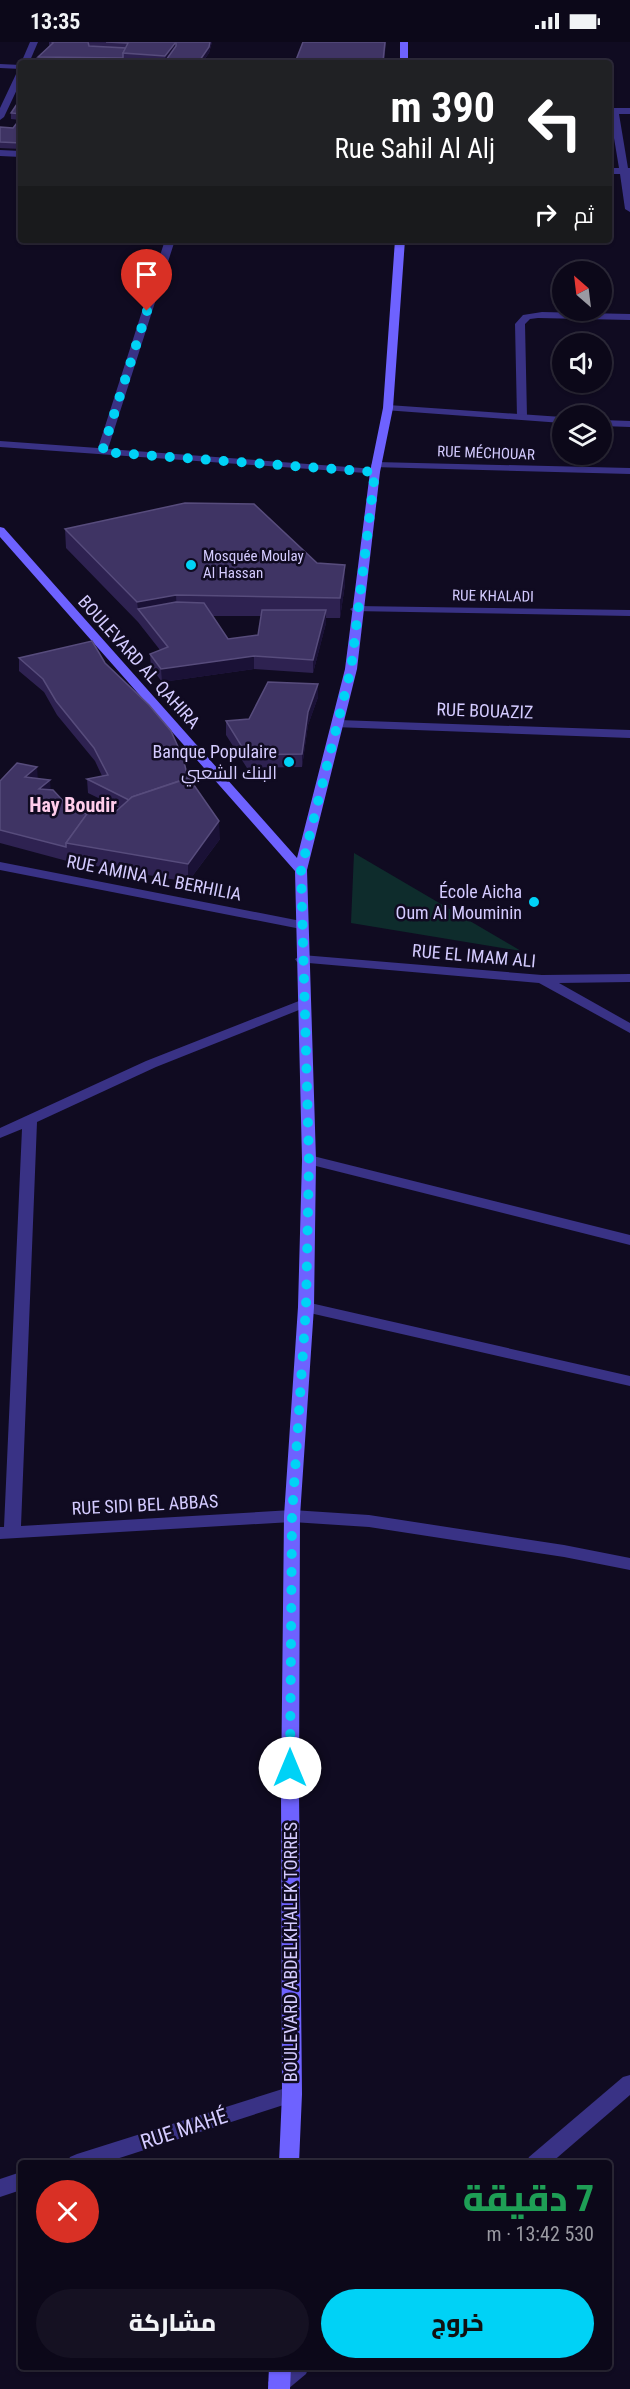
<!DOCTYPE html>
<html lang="ar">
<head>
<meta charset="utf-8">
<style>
	body { margin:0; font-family:"Roboto Condensed",Cairo,sans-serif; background:#151122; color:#f1f3f6; direction:rtl; height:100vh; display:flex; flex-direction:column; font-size:22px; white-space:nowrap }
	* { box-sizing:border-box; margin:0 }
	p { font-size:20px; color:#9a9aa2 }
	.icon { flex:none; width:33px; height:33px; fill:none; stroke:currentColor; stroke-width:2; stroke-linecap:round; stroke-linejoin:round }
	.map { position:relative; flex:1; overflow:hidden; direction:ltr }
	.details { position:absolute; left:18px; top:2118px; width:594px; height:210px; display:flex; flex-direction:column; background:#0c0819; border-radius:6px; box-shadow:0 2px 4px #0004,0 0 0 2px #2c2938; direction:rtl }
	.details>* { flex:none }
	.hud { position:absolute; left:18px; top:18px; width:594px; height:183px; border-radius:6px; box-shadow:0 2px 4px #0004,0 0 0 2px #2c2938; direction:rtl; background:#202124; color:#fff; overflow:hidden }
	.needle { width:39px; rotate:332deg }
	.buttons { position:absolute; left:552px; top:219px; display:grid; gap:12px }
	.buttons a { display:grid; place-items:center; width:60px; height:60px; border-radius:50%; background:#0c0819; box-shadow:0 2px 4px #0004,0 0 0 2px #2c2938; font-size:30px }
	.pin { position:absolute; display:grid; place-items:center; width:51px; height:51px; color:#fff; margin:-62px -26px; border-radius:50% 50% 50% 0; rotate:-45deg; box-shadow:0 0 6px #0007 }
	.pin .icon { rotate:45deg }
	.me { position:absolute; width:66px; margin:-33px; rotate:0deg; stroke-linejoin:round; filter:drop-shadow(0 0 4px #0008) }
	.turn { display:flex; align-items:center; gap:21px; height:126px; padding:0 18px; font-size:27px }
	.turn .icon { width:78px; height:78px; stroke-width:2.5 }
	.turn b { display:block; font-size:42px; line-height:51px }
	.then { display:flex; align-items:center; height:57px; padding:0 18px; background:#0003; gap:12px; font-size:22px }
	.round { display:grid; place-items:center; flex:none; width:63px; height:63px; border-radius:32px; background:#151122 }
	.overview { display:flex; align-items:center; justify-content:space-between; height:102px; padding:0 18px }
	h1 { font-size:36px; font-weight:800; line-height:45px; color:#1e9e55 }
	.primary-button { display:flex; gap:12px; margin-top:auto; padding:12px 18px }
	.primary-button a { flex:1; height:69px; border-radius:36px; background:#00d2f6; color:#111; font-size:24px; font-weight:800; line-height:69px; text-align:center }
	.primary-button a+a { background:#151122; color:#f1f3f6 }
	.status { display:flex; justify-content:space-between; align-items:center; height:42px; padding:0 30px; background:#0c0819; direction:ltr }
	.status svg { height:16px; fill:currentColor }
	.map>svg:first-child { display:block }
</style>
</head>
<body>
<div class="status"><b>13:35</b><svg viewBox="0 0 49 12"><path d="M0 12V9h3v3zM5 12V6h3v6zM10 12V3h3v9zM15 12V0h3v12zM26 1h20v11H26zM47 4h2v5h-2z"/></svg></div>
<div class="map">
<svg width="630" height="2347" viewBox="0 0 630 2347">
	<rect width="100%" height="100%" fill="#100b21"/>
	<!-- green -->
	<polygon fill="#0e2c2c" points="354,811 521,909 351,881"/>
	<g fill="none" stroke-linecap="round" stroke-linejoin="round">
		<!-- lane -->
		<polygon fill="#393285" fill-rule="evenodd" points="542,270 630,272 630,278 538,276 530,277 525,282 527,375 522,378 517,375 515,282 523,273"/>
		<!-- street -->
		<g fill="#393285" fill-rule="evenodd">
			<polygon points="30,0 38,0 29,21 21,21"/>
			<polygon points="0,22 21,23 21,27 0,26"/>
			<polygon points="21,27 21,39 4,75 0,78 0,66 17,30"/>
			<polygon points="609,66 630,66 630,72 619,72 628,126 630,126 630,170 625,167 620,132 609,132 609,126 619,126"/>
			<polygon points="0,108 21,109 21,115 0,114"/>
			<polygon points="165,198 175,198 108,407 375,427 380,430 379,432 0,405 0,399 98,406"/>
			<polygon points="388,363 562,375 562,381 384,368 383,366"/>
			<polygon points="602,378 630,379 630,385 602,384"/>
			<polygon points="376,420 630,426 630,432 372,425 371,423"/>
			<polygon points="356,564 630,568 630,574 352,569 350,567"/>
			<polygon points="338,678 630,688 630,696 334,685 334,679"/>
			<polygon points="0,820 301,879 308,883 301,887 0,828"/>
			<polygon points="302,913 542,933 630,932 630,940 559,941 630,981 630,991 539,941 297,920 295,917"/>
			<polygon points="304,957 311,961 309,964 156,1025 37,1080 21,1484 292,1468 369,1473 564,1503 630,1516 630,1528 564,1515 369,1485 292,1480 0,1497 0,1485 4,1485 22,1087 0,1096 0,1086 146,1019"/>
			<polygon points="309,1113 630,1193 630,1203 304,1121 302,1118 304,1115"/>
			<polygon points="306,1260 630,1334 630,1344 301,1269 298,1265"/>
			<polygon points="630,2033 630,2053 551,2121 526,2121 529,2115 623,2035"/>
			<polygon points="292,2044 299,2046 302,2052 299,2058 104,2121 67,2121 70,2115 77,2112"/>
			<polygon points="21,2130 21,2148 0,2155 0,2137"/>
			<polygon points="282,2325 309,2325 306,2332 288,2347 271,2347 268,2341 271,2334"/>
		</g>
		<!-- secondary -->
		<g fill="#6e62ff" fill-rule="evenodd">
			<rect x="400" y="0" width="8" height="21"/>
			<polygon points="395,198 405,198 393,366 380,430 357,627 307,828 316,1118 314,1265 300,1474 299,1749 302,2052 299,2121 279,2121 282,2052 281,1749 284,1474 298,1265 302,1118 295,829 0,495 0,485 4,486 297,816 345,627 370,430 383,366"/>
			<polygon points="269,2325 291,2325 290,2347 268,2347"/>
		</g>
	</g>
	<!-- wall -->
	<g fill="#2e2251" fill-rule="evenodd">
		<polygon points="49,0 212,0 209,11 202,21 38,20 38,15 49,4"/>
		<polygon points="303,0 386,0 384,21 296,21 296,18"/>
		<polygon points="21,56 21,107 0,106 0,86 13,86 20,78 11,77 11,71"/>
		<path d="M65 487 317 521 345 542 340 576H326V581L313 631 254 627 162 640 151 625 150 612 160 608 138 580 66 506ZM212 574H261L258 593 228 597Z"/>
		<polygon points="19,616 105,621 188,736 220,797 188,840 67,819 0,801 0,739 38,737 50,738 50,748 66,762 87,772 113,772 119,766 88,751 87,737 102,734 95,719 57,673 44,650 19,629"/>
		<polygon points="318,655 308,683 302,725 247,726 226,693 226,679 249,677"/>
	</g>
	<!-- shaded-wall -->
	<g fill="#1a1136">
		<polygon points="176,0 176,10 166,18 165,14"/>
		<polygon points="210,0 212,0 209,11 202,21 198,21"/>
		<polygon points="345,523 345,542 340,576 340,556"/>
		<polygon points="176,553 177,573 138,567 137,560"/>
		<polygon points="326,568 326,581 313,631 313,618"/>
		<polygon points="254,614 254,627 162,640 161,627"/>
		<polygon points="318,642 318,655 308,683 302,725 302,712 308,670"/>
		<polygon points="37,725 38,739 25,735"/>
		<polygon points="50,738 51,752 39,747"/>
		<polygon points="219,779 220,797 188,840 188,822"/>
	</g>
	<!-- building -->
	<g fill="#3f3464" stroke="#574c7c" stroke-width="1.5">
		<polygon points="52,0 88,0 89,4 126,6 123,11 123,16 38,15 53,1"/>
		<polygon points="106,0 176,0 165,14 123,11 128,1"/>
		<polygon points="176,0 210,0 209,5 198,21 166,18 176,4"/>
		<polygon points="303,0 385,0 383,19 381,21 348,21 296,18"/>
		<polygon points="21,56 21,72 11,71"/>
		<polygon points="21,76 21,101 0,100 0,85 13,86"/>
		<polygon points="185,461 254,462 317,521 345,523 340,556 176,553 137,560 65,487"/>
		<polygon points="176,560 204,561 228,597 258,593 262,568 326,568 313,618 254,614 161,627 150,612 168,605 138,567"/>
		<polygon points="92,599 105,621 149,663 171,689 183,716 188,736 132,755 129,758 87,737 108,733 94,706 56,659 43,637 19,616"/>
		<polygon points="268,640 318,642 308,670 302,712 247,713 226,679 249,677"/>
		<polygon points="17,721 37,725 25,735 50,738 39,747 53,748 66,762 87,772 66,801 66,805 0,788 0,739"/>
		<polygon points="189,736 219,779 188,822 66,801 89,769 113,772 132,755"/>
	</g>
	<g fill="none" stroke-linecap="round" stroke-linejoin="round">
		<!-- route -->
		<polyline stroke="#00d2f6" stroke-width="10" stroke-dasharray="0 18" points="147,269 102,410 375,430 351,627 301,828 309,1119 306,1265 292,1474 290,1726"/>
	</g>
	<!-- markers -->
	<g fill="#00d2f6" stroke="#100b21" stroke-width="2">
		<circle cx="191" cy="523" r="6"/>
		<circle cx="289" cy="720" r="6"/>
		<circle cx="534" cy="860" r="6"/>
	</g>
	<g text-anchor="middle" stroke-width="5" stroke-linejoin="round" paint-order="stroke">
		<!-- far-street labels -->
		<g font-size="15" fill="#d4cbff" stroke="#100b21">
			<text transform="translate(486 411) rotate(2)" y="5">RUE MÉCHOUAR</text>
			<text transform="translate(493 554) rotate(1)" y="5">RUE KHALADI</text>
		</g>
		<!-- far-poi labels -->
		<g font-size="15" fill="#d4cbff" stroke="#100b21" text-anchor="start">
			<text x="203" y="519">Mosquée Moulay<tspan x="203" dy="17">Al Hassan</tspan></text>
		</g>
		<!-- street labels -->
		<g font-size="18" fill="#d4cbff" stroke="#100b21">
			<text transform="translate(139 620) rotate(48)" y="6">BOULEVARD AL QAHIRA</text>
			<text transform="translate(485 669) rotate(2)" y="6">RUE BOUAZIZ</text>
			<text transform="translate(154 836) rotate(11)" y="6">RUE AMINA AL BERHILIA</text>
			<text transform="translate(474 914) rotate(5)" y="6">RUE EL IMAM ALI</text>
			<text transform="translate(145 1463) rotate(-3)" y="6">RUE SIDI BEL ABBAS</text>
			<text transform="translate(291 1910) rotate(-90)" y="6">BOULEVARD ABDELKHALEK TORRES</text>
		</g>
		<!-- poi labels -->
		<g font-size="18" fill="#d4cbff" stroke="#100b21" text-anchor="end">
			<text x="277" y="716">Banque Populaire<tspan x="277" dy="21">البنك الشعبي</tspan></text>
			<text x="522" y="856">École Aicha<tspan x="522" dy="21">Oum Al Mouminin</tspan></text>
		</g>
		<!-- neighbourhood labels -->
		<g font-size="20" font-weight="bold" fill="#ffcdeb" stroke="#100b21">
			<text x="73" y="770">Hay Boudir</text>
		</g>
		<!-- near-street labels -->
		<g font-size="21" fill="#d4cbff" stroke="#100b21">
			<text transform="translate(184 2087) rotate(-18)" y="7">RUE MAHÉ</text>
		</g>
	</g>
</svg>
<div class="buttons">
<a><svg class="needle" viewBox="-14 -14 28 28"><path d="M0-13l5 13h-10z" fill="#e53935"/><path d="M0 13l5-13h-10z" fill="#9a9aa2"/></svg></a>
<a><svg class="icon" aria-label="sound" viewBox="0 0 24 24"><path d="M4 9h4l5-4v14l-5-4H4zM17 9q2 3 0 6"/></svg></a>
<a><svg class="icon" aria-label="layers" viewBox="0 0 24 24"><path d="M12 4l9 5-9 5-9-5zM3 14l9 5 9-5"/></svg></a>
</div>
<div class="pin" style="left:147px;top:269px;background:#d93025"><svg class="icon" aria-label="arrive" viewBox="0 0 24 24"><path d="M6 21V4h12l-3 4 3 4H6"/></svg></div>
<svg class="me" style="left:290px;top:1726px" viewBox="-20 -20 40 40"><circle r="19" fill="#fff"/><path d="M0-13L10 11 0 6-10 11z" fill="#00d2f6"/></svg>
<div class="hud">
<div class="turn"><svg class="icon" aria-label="left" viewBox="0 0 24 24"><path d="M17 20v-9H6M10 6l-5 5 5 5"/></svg><div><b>390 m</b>Rue Sahil Al Alj</div></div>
<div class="then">ثم<svg class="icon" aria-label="right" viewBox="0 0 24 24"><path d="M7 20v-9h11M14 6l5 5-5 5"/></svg></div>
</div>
<section class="details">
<div class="overview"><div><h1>7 دقيقة</h1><p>530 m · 13:42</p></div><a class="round" style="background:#d93025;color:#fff"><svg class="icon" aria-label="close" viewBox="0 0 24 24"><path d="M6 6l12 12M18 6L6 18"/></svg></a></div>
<div class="primary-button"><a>خروج</a><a>مشاركة</a></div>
</section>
</div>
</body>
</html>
